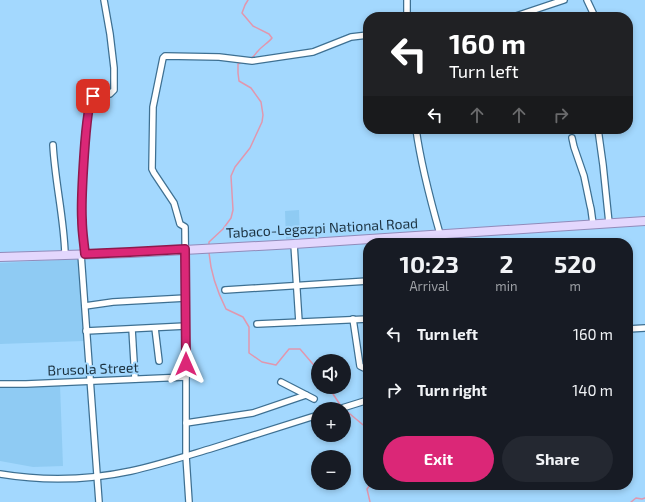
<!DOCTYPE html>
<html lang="en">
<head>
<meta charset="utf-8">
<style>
	body { margin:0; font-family:"Exo 2",sans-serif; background:#242831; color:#f1f3f6; height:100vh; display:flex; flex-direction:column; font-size:15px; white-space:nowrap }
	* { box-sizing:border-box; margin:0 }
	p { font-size:13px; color:#9ea1a6 }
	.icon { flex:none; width:22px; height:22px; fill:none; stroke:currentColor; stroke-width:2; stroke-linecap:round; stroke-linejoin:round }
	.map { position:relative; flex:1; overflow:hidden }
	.details { position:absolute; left:363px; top:238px; width:270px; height:252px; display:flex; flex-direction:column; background:#171b24; border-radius:16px; box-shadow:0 2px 6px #0003 }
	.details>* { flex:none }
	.guide { position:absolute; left:363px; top:12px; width:270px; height:122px; border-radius:16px; box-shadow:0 2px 6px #0003; background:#202124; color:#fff; overflow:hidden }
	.tools { position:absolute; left:311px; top:354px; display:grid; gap:8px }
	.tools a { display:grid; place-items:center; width:40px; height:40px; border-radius:50%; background:#171b24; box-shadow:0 2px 6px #0003; font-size:20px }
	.pin { position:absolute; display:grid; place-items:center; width:34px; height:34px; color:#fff; margin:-17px; border-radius:8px; box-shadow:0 2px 6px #0006 }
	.me { position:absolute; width:44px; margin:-22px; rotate:0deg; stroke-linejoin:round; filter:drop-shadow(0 0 3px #0008) }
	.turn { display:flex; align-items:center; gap:14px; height:84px; padding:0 20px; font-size:18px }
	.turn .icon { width:52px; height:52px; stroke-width:2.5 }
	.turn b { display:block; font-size:28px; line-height:34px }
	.lanes { display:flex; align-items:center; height:38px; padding:0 20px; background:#0003; justify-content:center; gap:20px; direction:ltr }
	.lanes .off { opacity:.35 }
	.eta { display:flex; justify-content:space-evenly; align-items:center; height:68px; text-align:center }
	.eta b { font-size:24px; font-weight:700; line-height:28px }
	.action { display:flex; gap:8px; margin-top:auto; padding:8px 20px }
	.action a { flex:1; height:46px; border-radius:24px; background:#db2777; color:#fff; font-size:16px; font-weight:700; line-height:46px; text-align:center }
	.action a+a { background:#242831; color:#f1f3f6 }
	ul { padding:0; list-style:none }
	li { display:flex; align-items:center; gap:12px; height:56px; padding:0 20px }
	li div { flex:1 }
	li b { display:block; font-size:15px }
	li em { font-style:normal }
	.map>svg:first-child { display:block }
</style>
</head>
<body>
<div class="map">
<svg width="645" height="502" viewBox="0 0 645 502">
	<rect width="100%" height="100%" fill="#a3d8fe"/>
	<!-- built -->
	<g fill="#8fcbf3">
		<polygon points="299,210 300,238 286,239 285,211"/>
		<polygon points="79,259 84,341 0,344 0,263"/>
		<polygon points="60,385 63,466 33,467 0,461 0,386"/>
	</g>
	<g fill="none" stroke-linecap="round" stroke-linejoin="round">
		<!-- stream -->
		<g stroke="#e197ae" stroke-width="1.5">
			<path d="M248 0 245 5 242 13 253 26 269 34 272 38C268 43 262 46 258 51 255 54 255 56 251 58"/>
			<polyline points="209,245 209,242 223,229 231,218 233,210 231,176 235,167 250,148 262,122 263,115 261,102 251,88 239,81 238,73 238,64 242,62"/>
			<path d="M209 251C210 271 217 291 226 309L243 317 249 327V353L262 362 276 365 289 349H300L318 370"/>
			<polyline points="330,387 333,394 341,406"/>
			<polyline points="344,409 368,429"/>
			<polyline points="370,485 367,489 370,502"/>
			<polyline points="631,502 636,498 642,499 645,498"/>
		</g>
		<!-- street casing -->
		<g stroke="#3e7092" stroke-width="8">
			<g id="street">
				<polyline points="587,0 595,17"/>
				<polyline points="407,17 407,0"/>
				<polyline points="513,17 564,0"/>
				<path d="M416 129C421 165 430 199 440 234"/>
				<polyline points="598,129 603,165 609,223"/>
				<polyline points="572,138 574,147 584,176 590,205 591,209 593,224"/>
				<path d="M53 145C55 182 64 218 65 254"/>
				<polyline points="294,244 299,322"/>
				<polyline points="81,254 99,502"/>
				<path d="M85 254C84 243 82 231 82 220 81 204 85 105 92 97 96 93 105 94 110 94L114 90V68L110 34 104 0"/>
				<polyline points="225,290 368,281"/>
				<polyline points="85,306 113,302 186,298"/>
				<polyline points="353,319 360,366 364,368 368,366"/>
				<polyline points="257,324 368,319"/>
				<polyline points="155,328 159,361"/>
				<polyline points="132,329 135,379"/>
				<polyline points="628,329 645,328"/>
				<polyline points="86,331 186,326"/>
				<polyline points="281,382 314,399"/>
				<polyline points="0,384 26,384 186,377"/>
				<polyline points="339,409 368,400"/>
				<polyline points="186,423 253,413 306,395"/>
				<path d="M0 474C42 481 89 480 131 471 158 465 186 456 213 448 248 437 283 426 318 415"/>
				<polyline points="189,502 186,456 186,326 185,227 180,224 174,203 154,173 152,169 153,107 163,58 165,56 219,57 252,61 313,52 351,37 368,35"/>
			</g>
		</g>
		<!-- primary casing -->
		<g stroke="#918bba" stroke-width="10">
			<polyline id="primary" points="0,257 130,253 294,244 645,221"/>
		</g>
		<!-- street -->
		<use href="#street" stroke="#fff" stroke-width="5.5"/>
		<!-- primary -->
		<use href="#primary" stroke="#e3d7fd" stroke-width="8"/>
	</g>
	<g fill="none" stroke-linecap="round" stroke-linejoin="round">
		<!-- route casing -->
		<g stroke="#8e194d" stroke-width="10">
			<path id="route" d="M93 96C85 105 81 203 82 220 82 231 84 243 85 254L130 252 185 249 186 364"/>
		</g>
		<!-- route -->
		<use href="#route" stroke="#db2777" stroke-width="7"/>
	</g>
	<g text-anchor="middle" stroke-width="4" stroke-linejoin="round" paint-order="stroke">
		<!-- street labels -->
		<g font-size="14" fill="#1b313f" stroke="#a3d8fe">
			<text transform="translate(322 228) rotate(-3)" y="5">Tabaco-Legazpi National Road</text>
			<text transform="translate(93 369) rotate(-2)" y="5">Brusola Street</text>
		</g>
	</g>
</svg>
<div class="tools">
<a><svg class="icon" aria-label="sound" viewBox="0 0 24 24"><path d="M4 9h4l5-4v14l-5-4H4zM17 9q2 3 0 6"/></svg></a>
<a>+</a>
<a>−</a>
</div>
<div class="pin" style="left:93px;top:96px;background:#d93025"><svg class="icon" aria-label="arrive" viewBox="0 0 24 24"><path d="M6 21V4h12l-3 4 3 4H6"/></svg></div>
<svg class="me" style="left:186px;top:364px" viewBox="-20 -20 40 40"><path d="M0-17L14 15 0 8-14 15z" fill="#db2777" stroke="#fff" stroke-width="4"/></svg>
<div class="guide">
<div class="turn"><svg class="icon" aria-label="left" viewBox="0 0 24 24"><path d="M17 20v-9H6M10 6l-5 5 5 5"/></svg><div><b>160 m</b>Turn left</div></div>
<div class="lanes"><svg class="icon" aria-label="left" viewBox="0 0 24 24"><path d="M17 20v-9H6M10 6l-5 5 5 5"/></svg><svg class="icon off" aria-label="ahead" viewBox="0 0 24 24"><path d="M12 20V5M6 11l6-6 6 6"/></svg><svg class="icon off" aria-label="ahead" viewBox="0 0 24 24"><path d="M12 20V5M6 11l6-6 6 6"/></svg><svg class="icon off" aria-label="right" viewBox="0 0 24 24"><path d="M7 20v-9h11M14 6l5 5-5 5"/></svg></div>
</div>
<section class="details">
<div class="eta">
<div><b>10:23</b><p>Arrival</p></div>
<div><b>2</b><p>min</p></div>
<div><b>520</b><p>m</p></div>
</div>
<ul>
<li><svg class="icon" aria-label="left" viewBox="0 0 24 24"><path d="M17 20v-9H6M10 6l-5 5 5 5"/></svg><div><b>Turn left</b></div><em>160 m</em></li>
<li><svg class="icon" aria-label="right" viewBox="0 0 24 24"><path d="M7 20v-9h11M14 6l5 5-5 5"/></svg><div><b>Turn right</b></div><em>140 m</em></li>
</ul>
<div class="action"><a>Exit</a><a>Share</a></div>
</section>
</div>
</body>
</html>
